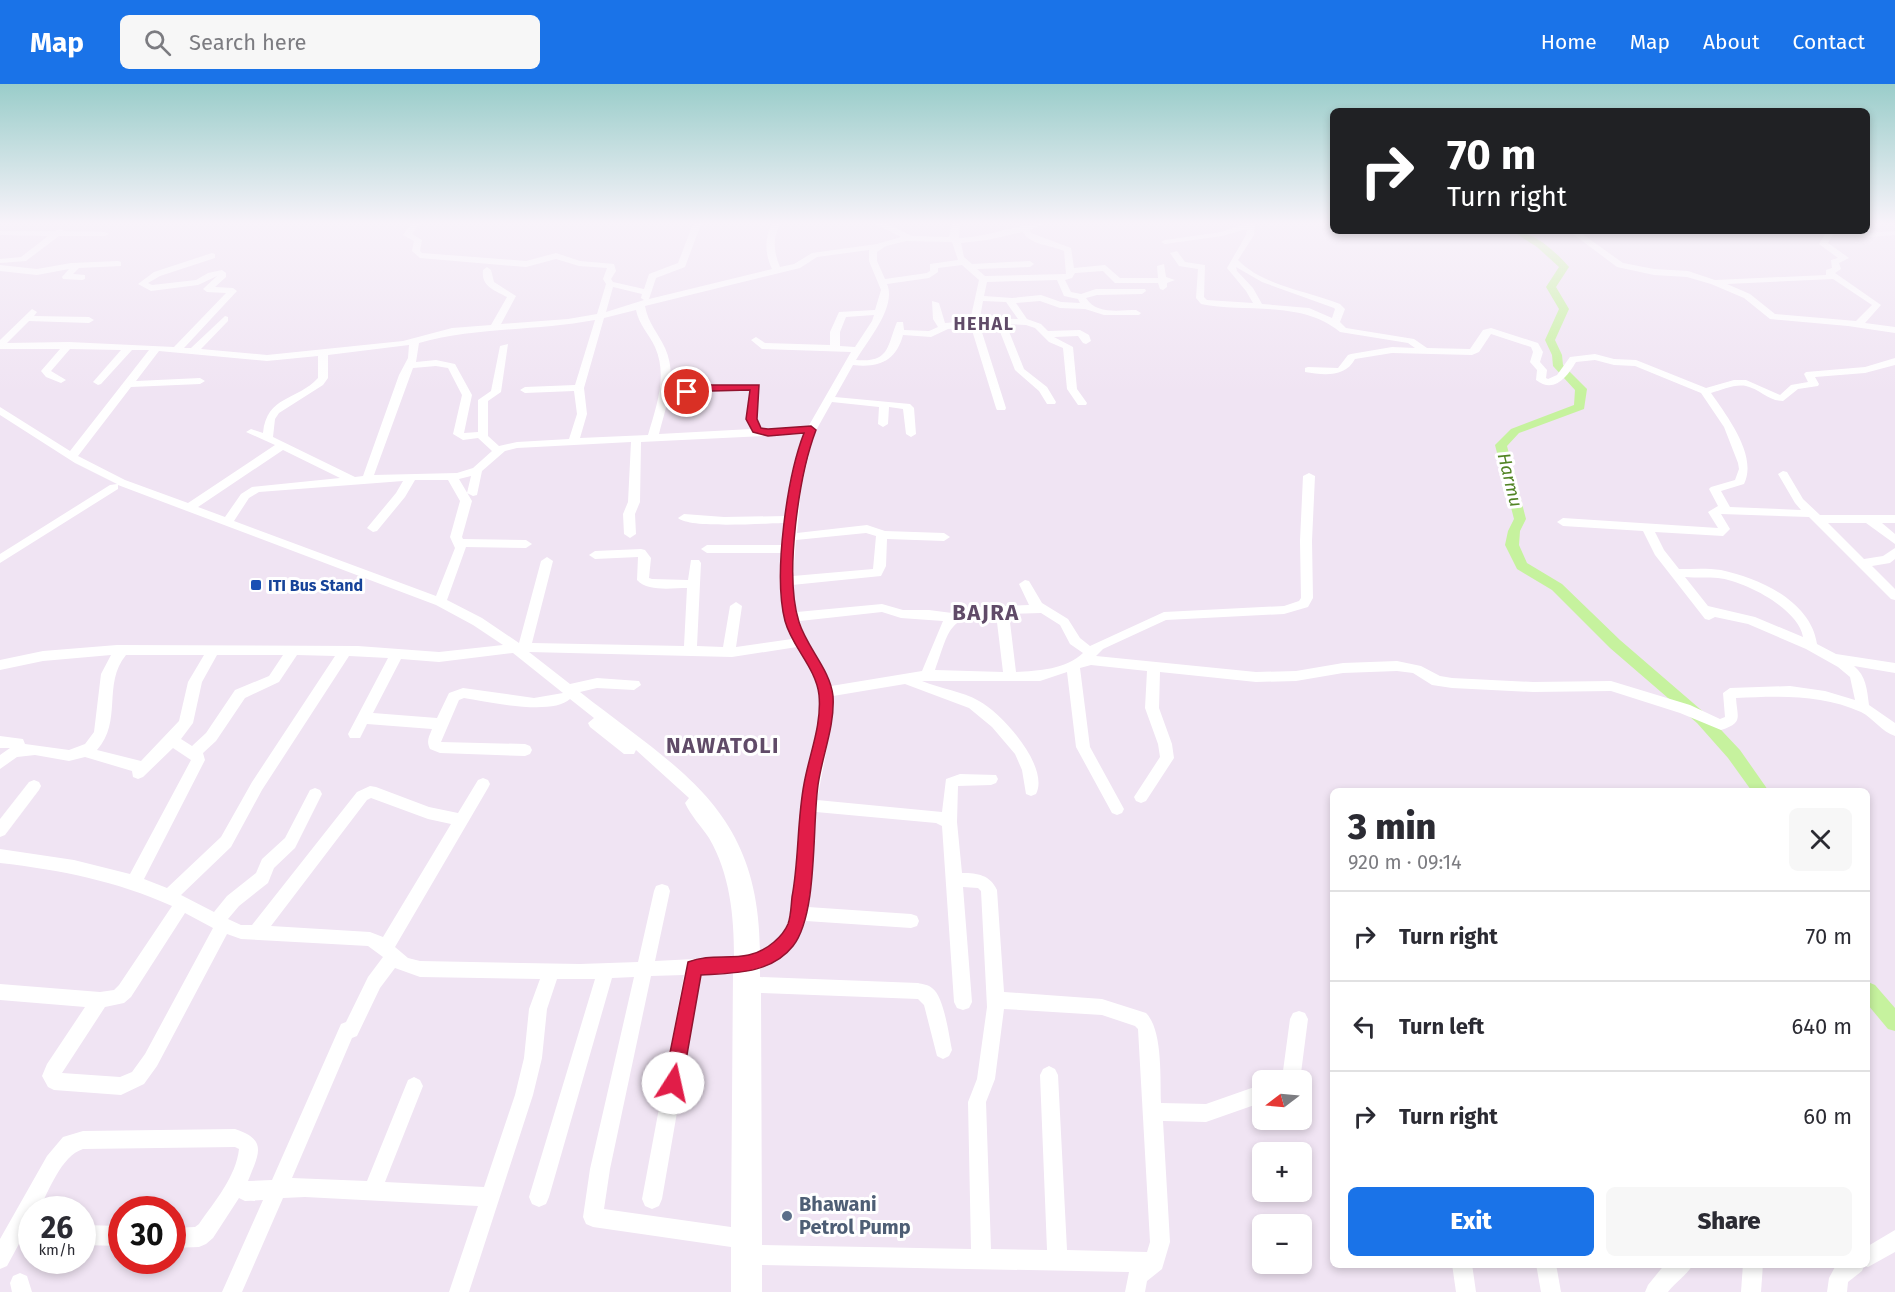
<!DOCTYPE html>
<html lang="en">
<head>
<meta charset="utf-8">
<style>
	body { margin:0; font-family:"Fira Sans",sans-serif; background:#f7f7f7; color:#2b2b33; height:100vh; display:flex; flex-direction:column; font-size:22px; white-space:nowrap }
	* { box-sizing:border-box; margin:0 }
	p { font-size:20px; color:#7c7c81 }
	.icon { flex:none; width:33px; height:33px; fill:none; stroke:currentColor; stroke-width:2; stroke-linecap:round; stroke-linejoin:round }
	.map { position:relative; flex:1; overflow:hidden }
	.drawer { position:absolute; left:1330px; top:704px; width:540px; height:480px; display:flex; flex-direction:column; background:#fff; border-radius:9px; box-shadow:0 3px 9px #0003 }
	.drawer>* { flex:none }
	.guide { position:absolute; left:1330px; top:24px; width:540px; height:126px; border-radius:9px; box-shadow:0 3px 9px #0003; background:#202124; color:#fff; overflow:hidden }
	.needle { width:39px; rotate:254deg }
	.tools { position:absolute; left:1252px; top:986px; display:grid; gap:12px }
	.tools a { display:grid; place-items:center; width:60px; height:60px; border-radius:9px; background:#fff; box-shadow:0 3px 9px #0003; font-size:30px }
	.speed { position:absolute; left:18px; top:1112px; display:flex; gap:12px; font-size:30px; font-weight:700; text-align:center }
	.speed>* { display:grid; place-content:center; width:78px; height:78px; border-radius:50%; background:#fff; box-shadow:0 3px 9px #0003; line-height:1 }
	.speed small { font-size:15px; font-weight:400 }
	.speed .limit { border:9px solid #d22; background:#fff; color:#111 }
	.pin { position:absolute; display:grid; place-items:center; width:51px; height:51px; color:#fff; margin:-26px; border:3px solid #fff; border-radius:50%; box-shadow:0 2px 6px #0007 }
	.me { position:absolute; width:66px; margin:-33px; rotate:10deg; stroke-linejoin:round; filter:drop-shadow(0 0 4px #0008) }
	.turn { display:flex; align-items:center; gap:21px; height:126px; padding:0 18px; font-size:27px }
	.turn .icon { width:78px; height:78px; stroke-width:2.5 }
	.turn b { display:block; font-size:42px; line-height:51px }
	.round { display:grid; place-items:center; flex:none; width:63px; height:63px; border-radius:9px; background:#f7f7f7 }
	.headline { display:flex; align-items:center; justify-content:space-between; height:102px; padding:0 18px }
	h1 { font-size:36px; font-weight:800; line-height:45px }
	.action { display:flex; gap:12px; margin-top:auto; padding:12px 18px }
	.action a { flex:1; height:69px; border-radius:9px; background:#1a73e8; color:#fff; font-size:24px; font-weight:800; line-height:69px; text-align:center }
	.action a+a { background:#f7f7f7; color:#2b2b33 }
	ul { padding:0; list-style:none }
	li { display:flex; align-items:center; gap:18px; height:90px; padding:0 18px; border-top:2px solid #e1e1e2 }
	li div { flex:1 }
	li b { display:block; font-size:22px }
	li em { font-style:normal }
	header { display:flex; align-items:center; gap:36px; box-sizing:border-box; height:84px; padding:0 30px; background:#1a73e8; color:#fff }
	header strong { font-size:28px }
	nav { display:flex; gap:33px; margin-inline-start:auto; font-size:21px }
	.search { width:420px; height:54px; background:#f7f7f7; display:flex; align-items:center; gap:15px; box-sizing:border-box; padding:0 21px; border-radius:9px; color:#7c7c81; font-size:22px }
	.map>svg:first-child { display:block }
</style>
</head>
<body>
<header>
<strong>Map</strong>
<div class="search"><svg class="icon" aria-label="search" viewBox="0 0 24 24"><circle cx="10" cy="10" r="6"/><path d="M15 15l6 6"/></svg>Search here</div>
<nav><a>Home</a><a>Map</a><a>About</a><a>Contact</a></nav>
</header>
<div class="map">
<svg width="1895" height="1208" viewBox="0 0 1895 1208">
	<rect width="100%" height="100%" fill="#f0e4f3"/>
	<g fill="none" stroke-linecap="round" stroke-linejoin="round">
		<!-- river -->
		<g fill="#c6f29e" fill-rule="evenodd">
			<path d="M1512 147C1534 147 1555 167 1569 183L1556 203 1569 225 1555 256 1562 271 1563 281 1587 305 1584 325 1519 349 1507 362 1526 435 1520 447 1519 461 1527 479 1562 500 1620 556 1707 631 1740 666 1768 706H1751L1728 674 1697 639 1610 564 1552 506 1517 485 1505 461 1508 447 1514 435 1495 361 1511 345 1574 321 1575 306 1553 282 1552 271 1545 256 1559 225 1546 203 1559 183 1537 163Z"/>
			<polygon points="1868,898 1875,901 1895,924 1895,947 1888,945 1868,921"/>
		</g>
		<!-- minor -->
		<g fill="#fff" fill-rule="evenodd">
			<path d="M411 140H419L412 150 422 156 420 167 422 169 526 177 556 169 580 177 614 180 616 187 611 195 613 198 644 205 649 190 678 179 693 140H701L685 183 656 194 649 215 772 185C765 170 764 155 772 140H780C772 155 774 169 780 183L794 180 812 169 877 160 901 153 876 140H887L912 152 949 153 952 140H960L959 154C989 153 1016 140 1043 140L1030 146 1031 149 1071 164 1074 184 1105 181 1120 194H1158L1157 182 1164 180 1166 193 1175 196 1167 199V203L1163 206 1160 205 1158 199H1115L1103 187 1075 189 1072 194 1065 196 1071 208 1081 210 1096 205H1145L1146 207 1142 210 1097 211 1086 214C1096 231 1120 226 1136 226L1141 229 1139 231H1104L1085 225 1060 224 1040 217 1016 219 1027 235 1041 240 1048 247 1080 246 1089 251 1091 257 1086 260 1083 259 1078 252 1054 253 1073 263 1077 305 1087 319 1086 321H1078L1067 305 1063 264 1049 258 1035 244 1026 241 1006 240 1024 285 1047 303 1056 318 1055 320H1047L1039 307 1015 286 997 240 980 242 1006 324 1005 326H997L996 324 971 243 948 245 931 253 903 251C896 277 879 284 853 281L835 313 910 320 914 324 916 350 911 353 906 350 903 325 889 323 888 340 883 343 878 340 879 323 832 318 814 350 801 404 797 449 867 441 885 447 944 449 950 453 944 457 887 455 886 482 881 492 792 501 797 528 882 520 903 526H929L952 529 978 523 1029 521 1019 500 1025 496 1029 497 1042 519 1068 535 1080 554 1090 562 1164 528 1284 522 1299 517 1301 514 1300 457 1303 392 1309 389 1315 392 1312 457 1313 514 1308 523 1284 530 1166 536 1103 565 1096 572 1256 588 1296 587 1343 579 1397 577 1421 582 1440 592 1452 594 1533 598 1611 597 1690 621 1720 635 1725 633 1723 609 1730 604 1790 602 1825 607 1855 616 1850 593 1838 583 1806 565 1748 540 1715 533 1709 536 1705 535 1655 471 1643 447 1563 442 1557 438 1563 434 1718 444 1708 428 1718 422 1709 405 1711 403 1735 396 1739 385 1738 379 1724 343 1701 309 1635 282 1614 281 1595 276 1576 278C1567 293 1554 310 1536 296L1537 286 1530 278 1533 268 1531 263 1491 250 1479 268 1472 271 1392 269 1355 275C1345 294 1323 291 1305 288V284L1308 283 1338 284 1348 271 1351 270 1392 263 1415 264 1408 259 1340 248C1303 216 1246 229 1201 220L1196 214 1198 185 1179 182 1170 169 1177 167 1185 178 1205 181 1204 213 1207 216 1253 219 1246 207 1227 184 1246 151 1247 145 1222 152 1165 160 1161 158 1165 156 1221 148 1245 140H1255L1254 151 1238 176C1263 202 1308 207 1340 220L1345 225 1340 238 1346 244 1414 255 1427 264 1470 265 1483 246 1491 244 1538 259 1543 268 1540 278 1547 286 1546 294 1548 295 1557 291 1570 273 1595 270 1614 275 1636 276 1706 304 1734 296H1746L1780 311 1791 301 1808 298 1804 290 1806 288 1865 283 1895 274V281L1865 289 1815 293 1819 300 1818 302 1798 305 1783 317C1768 317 1760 305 1746 302 1734 300 1722 306 1711 309 1727 332 1758 372 1744 400L1721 407 1730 423 1801 426 1795 419 1778 390 1783 387 1787 388 1803 415 1820 431H1895V439H1882L1895 450V460L1866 439H1828L1864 475 1883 472 1895 464V475L1890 479 1872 482 1895 505V516L1891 515 1809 433 1721 430 1730 445 1723 452 1655 448 1664 466 1679 485C1693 485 1708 484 1721 486 1759 494 1811 517 1817 560L1836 570 1895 579V589L1854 582C1866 592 1867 605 1869 621L1895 639V652C1882 648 1873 634 1861 628 1821 610 1778 612 1736 614 1737 633 1744 639 1721 646L1680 629 1611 607 1533 608 1452 604 1432 601 1413 589 1397 587 1343 589 1296 597 1256 598 1160 588 1159 624 1172 660 1174 674 1146 717 1141 719 1136 717 1134 713 1160 673 1158 660 1145 624 1147 587 1091 581 1080 584 1090 663 1124 725 1122 729 1117 731 1112 729 1076 663 1067 588 1040 597H922C941 605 962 607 979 617 1002 629 1050 683 1036 710L1031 712 1026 710 1022 686 1015 670 992 643 969 624 905 600 833 612 829 653 817 716 942 728 946 695 960 690 996 691 998 695 996 699 991 701 958 702 957 738 962 789C978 789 990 791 997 806L1004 908 1102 915 1146 929C1163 946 1160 995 1161 1019L1206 1020 1263 1000V1018L1206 1038 1163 1037 1170 1158 1162 1185 1147 1197 1145 1208H1125L1129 1188 762 1181V1208H731V1163L593 1143 586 1140 583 1133 590 1085 634 893 612 894 549 1113 546 1120 539 1123 532 1120 529 1113 595 895H557L547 925 542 974 533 1011 469 1208H449L478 1122 305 1113 283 1114 242 1208H222L263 1116 245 1117 239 1114 213 1154 206 1160 199 1163 172 1164V1144L195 1143 199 1140C214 1118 236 1093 239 1065L235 1063 83 1065C61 1072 49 1107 39 1125H32V1159L20 1158 7 1182 0 1185V1155L47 1072 63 1053 83 1047 235 1045C269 1056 258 1071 248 1097L272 1096 341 940 346 938 368 893 383 873 368 862 241 855 227 850 157 982 144 1000 121 1011 54 1006 48 1003 42 992 47 980 85 923 0 916V900L100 908 114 906 119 901 172 822C116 797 61 786 0 779V765L74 776 130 790 191 676 173 664 143 693 138 695 133 693 132 687 85 673 69 677 35 671 17 673 0 685V671L10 664H0V652L23 655 25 660 69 666 85 660 94 648 101 590 111 571 43 577 0 586V576L43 567 117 561 358 562 439 568 503 561 473 541 436 521 118 401V405L0 479V470L110 401 117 400 75 379 0 331V323L70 367 149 266H132L101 300 98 301 93 298 121 266 70 265 51 287 66 296 61 299 46 293 41 287 60 265H0V256L32 225 37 228 34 232 89 233 94 236 89 239 29 237 7 259 69 258 174 263 226 209 207 208 203 205 217 192 198 201 151 207 138 200 154 188 212 169 215 170V174L160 192 148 199 152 201 196 196 208 189 222 186 226 189V193L215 203 233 204 237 207 184 264H191L225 232 228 233V237L201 265 267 271 403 257 452 244 491 241 507 213C495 206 481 203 483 186L487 183 491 186 494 198 516 212 501 240 568 235 597 230 606 200 603 195 607 184 579 182 556 175 526 183 420 174 412 167 414 157 403 151ZM1023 148C1030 161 1051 161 1064 167L1066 190 985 192 977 185 1030 183 1034 180 1030 177 972 180 964 173 961 159 987 156ZM906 157 952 158 958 176 930 180V187L927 189 885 195 877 177V168L886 162ZM869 166V177L881 206 875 226 839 228 830 248V261L765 259 756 253 751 256 762 265 851 268 808 343 768 346 760 344 757 335 759 301H706L670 311 675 314 706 307 750 306 747 335 751 345 659 350C666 322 678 292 665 264 658 249 648 239 645 222L800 184 817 173ZM962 181 979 196 970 237 945 239 939 219 932 217 933 235 938 243 929 247 904 246 903 238H897C887 262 890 279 856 276 867 257 897 223 887 200L929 194 938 188V184ZM1236 183 1262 198 1334 224 1335 225 1332 234 1309 224 1262 220 1253 204 1237 187ZM1057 196 1064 212 1078 215 1080 219 1061 218 1041 211 1012 214 984 212 987 198ZM613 203 642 210 641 214 644 216 606 228ZM983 217 1006 218 1018 235 980 234ZM636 226C639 241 649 250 655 263 668 292 656 323 648 351L580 354 587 330 584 304 604 234ZM874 231 872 237 855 263 840 262V248L846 233ZM595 236 575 301 525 303 520 306 525 309 574 307 577 330 569 355 517 358 499 362 488 352V317L501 308 508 260 500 262 491 307 478 316V348L464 349 472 311 455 280 436 276 416 278 419 259C477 243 536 247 595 236ZM409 261 408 274 399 291 363 392 355 393 273 353 275 335 279 329 323 301 328 294V271ZM159 267 267 277 318 272V294C297 317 267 311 263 349L251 345 246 348 275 361 188 419 125 396 78 372 131 303 200 300 205 297 200 294 136 297ZM436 282 448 284 462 311 453 350 463 356 478 354 492 367 473 384 457 389 374 391 413 284ZM804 350 789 404 787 432 724 433 684 430 678 434C690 445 766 439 786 439L784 461H707L701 465 707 469H783C779 505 782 521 792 555L736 563 742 522 736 518 730 522 723 563 697 562 701 479 699 476H691L688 496 652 495 649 494 651 474 645 466 641 465 595 467 589 471 595 475 638 473 637 496C648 508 672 504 687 504L684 562 532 559 553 477 547 473 541 477 519 559 482 534 447 516 466 463 526 464 532 460 526 456 463 455 462 453 472 417 459 395 471 392 467 409 473 412 477 411 482 387 505 367 517 364 631 358 628 418 623 430 624 450 630 454 636 450 635 430 640 418 641 358ZM283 366 340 394 252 403 241 410 225 433 198 423ZM415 396H448L460 417 450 453 455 464 436 512 234 437 249 414 259 408 403 397 396 409 367 444 373 448 377 447 405 413ZM866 449 876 452 873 485 793 492 796 456ZM1685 493C1696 494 1708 493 1718 494 1745 497 1799 525 1803 553L1755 533 1708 522ZM882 528 901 534 943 537 922 587 831 602 805 555 800 537ZM1041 529 1060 541 1070 560 1083 569C1067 585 1038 587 1016 588L1009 530ZM996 530 1003 588 935 586C950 545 947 532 996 530ZM797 563C806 579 818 595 819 613 821 649 804 685 801 721 797 758 800 802 788 838 783 852 773 859 760 867 759 724 680 687 580 608L597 604 634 606 641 601 639 597 597 594 570 600 529 568 732 573ZM513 569 563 609 534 614 463 604 449 609 437 634 373 629 401 575 439 578ZM126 571H204L188 598 179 637 141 677 97 666C123 637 102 600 126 571ZM217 571H283L269 592 235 606 206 649 192 662 181 655 193 639 202 598ZM297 571 335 572 252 698 221 753 167 804 144 795 205 676 203 669 216 657 245 614 279 598ZM349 572 388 574 348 650 350 654H360L367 640 432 645C429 653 426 657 430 665L440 669 525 672 530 670 532 666 530 662 525 660 441 658 459 616 464 614C488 618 552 632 570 615L594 634 588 639 590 643 624 670H634L636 666 689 714 685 719C691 732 701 742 709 754 730 790 734 832 734 873L655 877 670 807 668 802 662 800 656 802 654 807 638 878 580 880 420 877 408 874 395 863 488 704 490 700 488 696 483 694 478 696 458 729 429 723 376 703 370 702 357 708 252 841H241L228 835 239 822 268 799 274 784 295 764 322 710 320 706 315 704 310 706 285 754 262 775 256 789 227 812 214 828 181 811 231 763 262 706ZM371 714 428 735 451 740 383 853 370 848 271 842 367 716ZM816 728 936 739 942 742 954 918 957 924 963 926 969 924 972 918 963 803 978 804 981 807 987 923 977 995 968 1018 971 1165 762 1161 761 909 918 915 924 921 937 972 943 975 949 972 952 966C949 952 944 912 932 904 929 901 922 900 918 899L760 893V885C785 869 794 864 806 837L911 844 917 842 919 837 917 832 911 830 808 823ZM185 829 213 844 145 970 132 988 120 993 62 989 105 923 124 919 131 913ZM395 884 420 893 540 895 529 925 524 974 515 1011 484 1103 385 1098 423 1002 420 996 414 993 408 996 367 1097 292 1094 352 954 357 952 380 904ZM733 889 731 1143 604 1125 610 1085 651 892 684 891 642 1115 645 1122 652 1125 659 1122 662 1115 701 890ZM1004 925 1102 931 1135 942 1138 945 1150 1158 1147 1168 1067 1166 1058 991 1055 985 1049 982 1043 985 1040 991 1047 1166 991 1165 986 1018 995 995Z"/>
			<polygon points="60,145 64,147 105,148 109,150 105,152 59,152 26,177 0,179 0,175 21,173 48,152 0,151 0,147 55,147"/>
			<path d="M1569 147H1578L1623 179 1654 185 1688 187 1715 196 1826 191V186L1832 184 1831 176 1838 174 1819 160 1827 147 1870 149 1895 147V151L1870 153 1834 149 1828 159 1849 174 1839 179 1841 185 1835 189 1881 221 1865 239 1895 243V249L1848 242 1770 235 1744 214 1711 200 1687 193 1654 191 1617 183ZM1833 195 1872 221 1856 237 1775 230 1750 210 1727 200Z"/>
			<polygon points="118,177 121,178 121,182 79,184 73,190 85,191 85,195 82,196 63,195 62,193 69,185 37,191 0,187 0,181 37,185 71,179"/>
			<polygon points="34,696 39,698 41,702 39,706 5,751 0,753 0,735 29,698"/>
			<polygon points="1299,927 1305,929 1308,935 1301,989 1298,996 1279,996 1283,987 1290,935 1293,929"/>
			<polygon points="82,1141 122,1142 122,1162 82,1161"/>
			<polygon points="1895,1146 1895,1168 1868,1183 1864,1182 1862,1187 1848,1198 1847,1208 1827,1208 1829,1194 1836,1181 1868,1180 1868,1162"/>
			<polygon points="1452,1180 1472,1180 1476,1208 1456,1208"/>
			<polygon points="1536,1180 1556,1180 1561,1208 1541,1208"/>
			<path d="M1665 1180H1693C1689 1189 1675 1199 1668 1208H1645L1648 1201Z"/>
			<polygon points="1743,1180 1763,1180 1761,1208 1741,1208"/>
			<polygon points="20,1189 27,1192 32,1208 12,1208 10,1199 13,1192"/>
		</g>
	</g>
	<!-- sky -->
	<linearGradient id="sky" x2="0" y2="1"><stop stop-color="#9acdca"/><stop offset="0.45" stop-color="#f8f3fa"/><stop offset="1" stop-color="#f8f3fa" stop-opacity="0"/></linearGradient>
	<rect width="1895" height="309" fill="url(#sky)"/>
	<!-- route -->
	<path fill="#e11d48" stroke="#92132f" stroke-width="1.5" d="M711 301H759L757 335 761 344 768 345 811 342 816 346C799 391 784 491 799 538 807 564 830 585 833 612 835 642 822 672 818 701 812 743 818 830 793 862 771 890 734 889 701 891L682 999 679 1006 673 1008 666 1006 664 999 688 878C718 866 745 883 774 858 780 853 785 847 788 840 791 832 791 822 792 813 799 776 797 737 804 700 809 671 822 641 819 611 816 584 792 563 785 537 773 491 787 393 804 349L768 352 753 348 746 335 750 306 711 307 687 311 682 308Z"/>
	<!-- markers -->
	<rect fill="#1a4fb4" stroke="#fff" stroke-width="2" x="250" y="495" width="12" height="12" rx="3"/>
	<circle fill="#5c6f8a" stroke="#fff" stroke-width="2" cx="787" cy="1132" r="6"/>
	<g text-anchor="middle" stroke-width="6" stroke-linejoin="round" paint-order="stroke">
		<!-- transit labels -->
		<g font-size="16" font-weight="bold" fill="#164399" stroke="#fff" text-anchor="start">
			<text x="268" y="507">ITI Bus Stand</text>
		</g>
		<!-- far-district labels -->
		<g font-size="18" font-weight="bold" letter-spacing="1.5" fill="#604b68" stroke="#fff">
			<text x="984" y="246">HEHAL</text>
		</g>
		<!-- water labels -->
		<g font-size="18" font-style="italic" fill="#508322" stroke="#fff">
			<text transform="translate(1510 396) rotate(76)" y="6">Harmu</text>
		</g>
		<!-- near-service labels -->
		<g font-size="20" font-weight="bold" fill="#4e5e75" stroke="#fff" text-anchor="start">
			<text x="799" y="1127">Bhawani<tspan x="799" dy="23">Petrol Pump</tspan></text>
		</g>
		<!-- district labels -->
		<g font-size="22" font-weight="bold" letter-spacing="1.5" fill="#604b68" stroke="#fff">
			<text x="986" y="536">BAJRA</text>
			<text x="723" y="669">NAWATOLI</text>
		</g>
	</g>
</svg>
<div class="tools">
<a><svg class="needle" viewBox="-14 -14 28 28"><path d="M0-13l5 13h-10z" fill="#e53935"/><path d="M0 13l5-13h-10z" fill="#7c7c81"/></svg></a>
<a>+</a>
<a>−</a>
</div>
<div class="speed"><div>26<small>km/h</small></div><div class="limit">30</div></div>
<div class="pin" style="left:687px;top:308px;background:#d93025"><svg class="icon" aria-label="arrive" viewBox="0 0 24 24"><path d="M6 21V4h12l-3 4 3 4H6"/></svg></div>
<svg class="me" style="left:673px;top:999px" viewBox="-20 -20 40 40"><circle r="19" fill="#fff"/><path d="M0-13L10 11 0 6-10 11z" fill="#e11d48"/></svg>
<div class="guide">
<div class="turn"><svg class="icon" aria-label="right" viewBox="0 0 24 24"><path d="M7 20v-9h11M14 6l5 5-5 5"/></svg><div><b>70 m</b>Turn right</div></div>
</div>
<section class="drawer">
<div class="headline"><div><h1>3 min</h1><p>920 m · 09:14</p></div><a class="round"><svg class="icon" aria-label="close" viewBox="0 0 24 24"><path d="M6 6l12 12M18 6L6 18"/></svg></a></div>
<ul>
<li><svg class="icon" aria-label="right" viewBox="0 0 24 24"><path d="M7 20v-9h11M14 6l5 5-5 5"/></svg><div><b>Turn right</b></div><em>70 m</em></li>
<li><svg class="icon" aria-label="left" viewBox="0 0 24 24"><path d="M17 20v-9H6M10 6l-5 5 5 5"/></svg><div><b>Turn left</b></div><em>640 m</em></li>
<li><svg class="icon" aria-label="right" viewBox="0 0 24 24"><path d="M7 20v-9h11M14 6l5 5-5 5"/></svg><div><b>Turn right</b></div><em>60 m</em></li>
</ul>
<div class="action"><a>Exit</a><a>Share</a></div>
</section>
</div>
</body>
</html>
